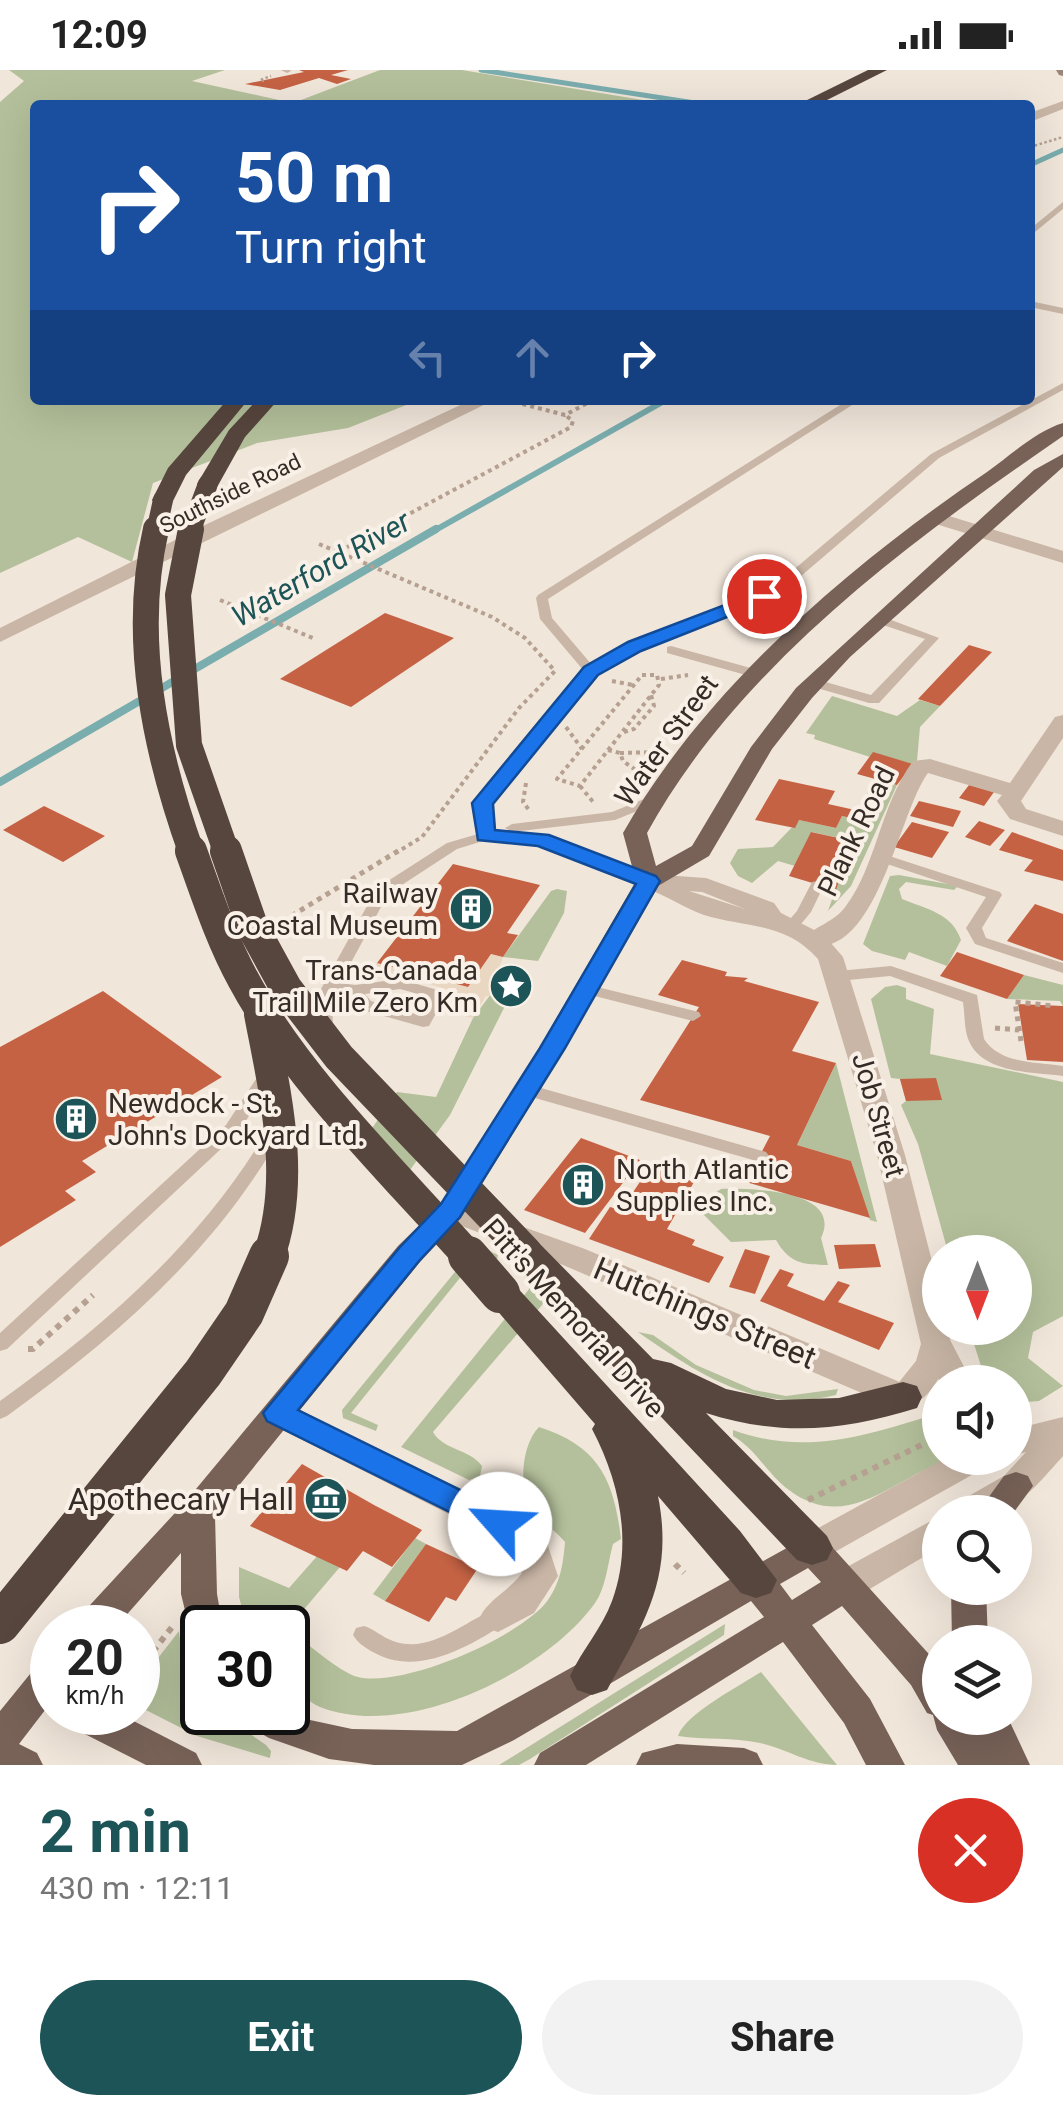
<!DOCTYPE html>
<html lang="en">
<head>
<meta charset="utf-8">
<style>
	body { margin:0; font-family:Roboto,sans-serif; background:#f2f2f2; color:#222; height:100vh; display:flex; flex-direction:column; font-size:38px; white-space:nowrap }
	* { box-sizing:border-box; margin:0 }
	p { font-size:32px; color:#767676 }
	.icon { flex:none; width:55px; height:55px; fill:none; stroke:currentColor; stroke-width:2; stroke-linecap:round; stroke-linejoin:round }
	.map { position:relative; height:1695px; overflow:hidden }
	.panel { display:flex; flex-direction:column; background:#fff; flex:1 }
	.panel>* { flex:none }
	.banner { position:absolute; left:30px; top:30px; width:1005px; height:305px; border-radius:10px; box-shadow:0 10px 40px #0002; background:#1a4fa0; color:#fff; overflow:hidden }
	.needle { width:65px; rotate:180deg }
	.controls { position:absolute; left:922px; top:1165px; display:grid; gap:20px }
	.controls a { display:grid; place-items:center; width:110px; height:110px; border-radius:50%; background:#fff; box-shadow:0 10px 40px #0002; font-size:50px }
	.speed { position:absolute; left:30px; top:1535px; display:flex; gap:20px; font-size:50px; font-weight:700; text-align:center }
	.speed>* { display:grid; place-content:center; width:130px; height:130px; border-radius:50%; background:#fff; box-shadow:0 10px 40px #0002; line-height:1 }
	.speed small { font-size:25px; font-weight:400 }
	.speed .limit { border:5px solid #111; border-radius:15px; background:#fff; color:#111 }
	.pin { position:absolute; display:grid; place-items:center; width:85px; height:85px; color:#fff; margin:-42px; border:5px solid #fff; border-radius:50%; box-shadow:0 2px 10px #0007 }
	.me { position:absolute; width:110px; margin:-55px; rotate:296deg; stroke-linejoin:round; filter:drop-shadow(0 0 8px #0008) }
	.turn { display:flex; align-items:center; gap:35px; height:210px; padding:0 40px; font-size:45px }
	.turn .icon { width:130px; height:130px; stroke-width:2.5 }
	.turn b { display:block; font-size:70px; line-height:85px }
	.lanes { display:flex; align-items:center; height:95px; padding:0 40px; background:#0003; justify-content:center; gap:50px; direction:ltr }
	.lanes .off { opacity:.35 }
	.round { display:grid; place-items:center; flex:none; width:105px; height:105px; border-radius:52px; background:#f2f2f2 }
	.headline { display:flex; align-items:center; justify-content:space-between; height:170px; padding:0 40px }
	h1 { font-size:60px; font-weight:700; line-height:75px; color:#1d5457 }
	.primary-button { display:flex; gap:20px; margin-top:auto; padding:20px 40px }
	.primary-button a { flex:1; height:115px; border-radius:60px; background:#1d5457; color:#fff; font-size:40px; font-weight:700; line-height:115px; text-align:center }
	.primary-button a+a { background:#f2f2f2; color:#222 }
	.status { display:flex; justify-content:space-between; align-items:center; height:70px; padding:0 50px; background:#fff; direction:ltr }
	.status svg { height:28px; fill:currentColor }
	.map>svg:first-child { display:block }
</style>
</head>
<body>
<div class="status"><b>12:09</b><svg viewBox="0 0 49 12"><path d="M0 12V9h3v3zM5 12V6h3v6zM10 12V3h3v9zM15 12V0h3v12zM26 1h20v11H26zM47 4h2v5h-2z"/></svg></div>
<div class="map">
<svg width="1063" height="1695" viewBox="0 0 1063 1695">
	<rect width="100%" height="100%" fill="#f1e6da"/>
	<!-- green -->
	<g fill="#b4c09b">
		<polygon points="9,0 225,0 192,11 293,33 380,0 462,0 673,35 35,35 35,330 419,330 348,358 257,373 153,413 132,492 78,467 0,503 0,32 24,11"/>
		<polygon points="832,626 897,646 920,630 940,636 920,657 917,691 913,694 873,683 870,687 814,669 815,665 806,663"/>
		<polygon points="876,709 897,715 851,816 828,841 852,771 812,762 795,796 778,791 752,813 738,806 730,793 738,779 773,777 799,750 836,758 842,746 869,752 874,735 865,727"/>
		<path d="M899 805 958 816 954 820 906 812 899 819 902 829C926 839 952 843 961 870L947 896 909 882 905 890 872 881 863 874 890 806Z"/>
		<polygon points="557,819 567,821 564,843 538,891 503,887 551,821"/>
		<polygon points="1024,905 1063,915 1063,936 1060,931 1007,929"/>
		<polygon points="897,915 906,918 906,929 934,939 930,984 1063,1012 1063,1246 1033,1262 1028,1288 1063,1316 1039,1331 1015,1333 1015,1312 986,1312 969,1258 1015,1258 1015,1182 948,1182 918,1074 901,1035 906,1031 900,1009 891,1008 871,929 885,917"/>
		<polygon points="491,924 506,934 450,1045 391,1126 355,1083 397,1022 436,1027 473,948"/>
		<polygon points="836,993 877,1152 870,1150 851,1091 797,1075"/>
		<path d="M721 1119C751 1118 844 1120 821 1168L828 1195C803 1195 789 1193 776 1170L731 1172 701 1142 707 1128Z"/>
		<polygon points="477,1175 498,1185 497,1190 480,1183 351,1343 378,1355 376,1361 343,1348 342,1340"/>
		<path d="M538 1208 561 1213 433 1362C443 1380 470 1379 482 1396L480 1406 469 1410 401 1377Z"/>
		<path d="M638 1262 653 1265 696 1295 754 1320 786 1326 838 1319 836 1325C757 1344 700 1305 638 1262Z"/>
		<path d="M935 1344 940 1349V1388H954C894 1406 849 1465 789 1420 767 1404 757 1380 733 1366V1360C803 1386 867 1366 935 1344Z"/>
		<path d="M539 1357C599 1376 614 1410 621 1469L613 1474C608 1492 606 1518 595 1533 545 1603 405 1671 320 1637 309 1632 298 1622 288 1616V1559C305 1571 340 1603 358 1607 403 1618 521 1567 548 1530 561 1511 563 1494 565 1472 555 1460 533 1445 528 1431 519 1410 523 1373 539 1357Z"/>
		<polygon points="415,1468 426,1474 385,1531 373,1524"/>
		<polygon points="318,1485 340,1497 288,1558 247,1557 239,1527 239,1497 289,1518"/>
		<polygon points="725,1554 724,1565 530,1689 519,1695 499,1695"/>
		<path d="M179 1561C181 1590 202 1613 202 1642L220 1643 266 1675 271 1681 270 1688 197 1666 138 1636V1614Z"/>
		<path d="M761 1602 837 1695C810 1695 787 1679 760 1673 733 1667 705 1670 678 1666 685 1644 741 1615 761 1602Z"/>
	</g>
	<!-- plaza -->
	<polygon fill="#ead7c1" points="491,884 503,887 497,904 503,916 516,915 506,934 497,926 486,926 473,948 444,941 442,938 449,926 446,919 398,905 377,908 370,901 377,893 468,917"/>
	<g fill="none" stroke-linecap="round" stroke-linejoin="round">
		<!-- stream-far2 -->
		<g stroke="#7aadae" stroke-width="5">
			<polyline points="481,0 708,35"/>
			<polyline points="1030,95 1063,80"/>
		</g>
		<!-- stream-far1 -->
		<polyline stroke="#7aadae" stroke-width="6" points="432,462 666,330"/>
		<!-- stream -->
		<polyline stroke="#7aadae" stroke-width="8" points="0,712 436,459"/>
	</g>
	<!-- building -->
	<g fill="#c56244">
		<polygon points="299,0 348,0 331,5 351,9 337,14 319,8 280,20 245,14 304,2"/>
		<polygon points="385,543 454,568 351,637 280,609"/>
		<polygon points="969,575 992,582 940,636 918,629"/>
		<polygon points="873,682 913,694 897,715 857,704"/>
		<polygon points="779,709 835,721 828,734 873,744 869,752 842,746 836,758 799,750 795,758 755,750"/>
		<polygon points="969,715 994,722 984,736 959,728"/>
		<polygon points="919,731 961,741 953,757 910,746"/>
		<polygon points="44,736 105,766 63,792 3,760"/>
		<polygon points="979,751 1005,760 990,776 965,767"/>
		<polygon points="912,752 949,762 932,788 894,777"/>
		<polygon points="811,762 852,771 836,820 789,806"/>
		<polygon points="1012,762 1063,780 1063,811 1024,801 1033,790 999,780"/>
		<polygon points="453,794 540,815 507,863 518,865 503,887 491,884 468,917 377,893"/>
		<polygon points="1035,834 1063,844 1063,891 1007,871"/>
		<polygon points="957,882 1024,905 1007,929 940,906"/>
		<polygon points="682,890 727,902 725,906 748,908 744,911 819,932 792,981 836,993 797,1075 851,1091 870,1148 746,1112 770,1066 640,1030 699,937 658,925"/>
		<polygon points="103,921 222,1007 82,1091 96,1102 65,1121 76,1130 0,1177 0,977"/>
		<polygon points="1018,934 1063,936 1063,992 1027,990"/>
		<polygon points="936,1008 942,1030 906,1031 900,1009"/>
		<polygon points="581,1068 640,1090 585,1163 524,1140"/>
		<polygon points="650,1097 694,1112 667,1159 695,1170 692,1175 724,1187 709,1213 589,1169 610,1137 621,1140"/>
		<polygon points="875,1174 881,1197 839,1199 834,1175"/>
		<polygon points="745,1179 770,1186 755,1224 729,1217"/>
		<polygon points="780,1199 794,1204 787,1216 824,1231 838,1211 850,1215 838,1232 894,1253 879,1280 760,1231"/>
		<polygon points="302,1394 374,1435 422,1460 392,1497 363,1481 347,1501 250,1456"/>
		<polygon points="426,1474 478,1498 456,1531 446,1527 429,1552 385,1531"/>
	</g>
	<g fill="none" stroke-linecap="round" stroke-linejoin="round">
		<!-- path-far3 -->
		<g stroke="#b5a091" stroke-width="2.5" stroke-dasharray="2.5 2.5" stroke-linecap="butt">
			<polyline points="264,11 260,10 271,6"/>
			<polyline points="1030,77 1063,67"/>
		</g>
		<!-- path-far2 -->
		<g stroke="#b5a091" stroke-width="4" stroke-dasharray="4 4" stroke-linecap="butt">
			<polyline points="507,330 565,345 593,330"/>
			<polyline points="319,474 492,547 525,568 555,601 519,638 422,767 394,784"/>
			<polyline points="340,481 571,357 573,351 565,345"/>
			<polyline points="220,530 313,568"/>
			<polygon points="642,605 657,605 659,615 580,716 557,709"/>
			<polyline points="661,609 688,605"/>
			<polyline points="612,611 633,615"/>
			<polyline points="566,657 582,679"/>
			<polyline points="624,662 634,659 654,636 651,625"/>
			<polyline points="608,680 620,683 623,691 644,706"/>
			<polyline points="620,683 662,682"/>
			<polyline points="526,713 523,732 529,740"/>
			<polyline points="580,716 594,733"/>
		</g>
		<!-- path-far1 -->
		<g stroke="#b5a091" stroke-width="5" stroke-dasharray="5 5" stroke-linecap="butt">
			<polyline points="283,851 398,781"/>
			<polyline points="995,958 1019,960"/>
			<polyline points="1021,971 1015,932 1054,936"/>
		</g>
		<!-- path -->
		<g stroke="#b5a091" stroke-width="6" stroke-dasharray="6 6" stroke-linecap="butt">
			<polyline points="28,1279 33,1279 93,1225"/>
			<polyline points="808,1430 940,1366"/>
			<polyline points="675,1494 684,1503"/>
			<polyline points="138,1600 173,1556"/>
		</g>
		<!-- service -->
		<g fill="#c9b6a6" fill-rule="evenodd">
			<polygon points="281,0 290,0 291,1 287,3"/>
			<polygon points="1063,132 1063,139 1030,166 1030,159"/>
			<polygon points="1030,231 1063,238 1063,244 1030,237"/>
			<path d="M1063 313V320L939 388 787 518 638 579 596 604 489 733 492 762 531 764 653 808 655 811 653 814H643L524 771 486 770 457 779 388 824 340 913 355 915 400 909 444 922 446 925 429 956 423 957 359 939 350 924 335 922 332 928 333 960 325 965 319 964 317 960 316 928 377 818 447 773 478 764 475 733 584 601 540 549 536 528 538 525 848 330H860L548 529 552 548 592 595 630 573 779 512 931 384ZM400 919 429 927 419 945 371 931 365 924Z"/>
			<polygon points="878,545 939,568 879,633 869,633 810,616 809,613 810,610 815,609 871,625 925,569 874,552 874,546"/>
			<polygon points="671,576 758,600 759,603 753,607 667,583 667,577"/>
			<polygon points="654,725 661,729 659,732 615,750 512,762 505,758 512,754 612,742"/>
			<polygon points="880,783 1000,822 1002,825 982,858 986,868 1063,893 1063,903 975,874 966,858 986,827 875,790 873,787"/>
			<polygon points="817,811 824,815 811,842 796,860 786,860 783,857 797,841 812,812"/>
			<path d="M891 896 977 925 984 969C1000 994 1036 992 1063 996V1006C1034 1002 983 1004 969 971 964 960 965 945 963 932L890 906 838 911 830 906 838 901Z"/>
			<polygon points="585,914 699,942 701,946 693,951 579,922 577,919 579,916"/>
			<polygon points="266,1002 272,1003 274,1007 238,1063 7,1279 0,1281 0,1263 226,1055 260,1003"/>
			<polygon points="527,1014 766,1082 769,1086 766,1090 760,1092 521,1024 519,1020 521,1016"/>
			<path d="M273 1059 279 1061 281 1065C212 1184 117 1266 7 1346L0 1349V1331C107 1254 199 1174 267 1061Z"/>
			<path d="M498 1538 506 1541 509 1547 506 1553C466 1578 416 1608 371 1581 363 1576 358 1573 353 1565L356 1558 364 1556C374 1559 382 1567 393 1571 431 1585 465 1550 498 1538Z"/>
		</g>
		<!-- minor -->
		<g fill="#c9b6a6" fill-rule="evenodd">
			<polygon points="1063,31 1063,39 1030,52 1030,43"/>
			<polygon points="471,330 494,330 0,572 0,558 207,454"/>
			<polygon points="933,441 1063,481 1063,493 926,451 924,447"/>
			<path d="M1063 645V668L1021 731 1026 739 1063 751V766L1010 749 997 731 1002 725 928 703C898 743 877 893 806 875L802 870C814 856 834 853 846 836 877 794 879 738 913 691L930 689 1010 713 1055 647Z"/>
			<polygon points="451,1131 585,1179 914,1318 919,1327 914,1336 903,1340 892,1336 563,1195 441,1148 436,1141 441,1134"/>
			<polygon points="937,1262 948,1266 972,1312 940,1312 921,1274 926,1266"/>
			<path d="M278 1330 512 1444 546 1470 558 1506 534 1543 498 1562 485 1558 480 1547C489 1529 510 1520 522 1503L518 1488 488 1464 267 1352 262 1343 267 1334Z"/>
		</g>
		<!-- tertiary -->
		<g fill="#c9b6a6" fill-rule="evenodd">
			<path d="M648 804 706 808 774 833 781 843 824 865 843 887 905 1085 940 1223V1258H949C956 1288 927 1347 892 1336L887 1327 916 1291 921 1274 877 1085 818 889C785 852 747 858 704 845 682 837 661 822 639 816L636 811 639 806ZM689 821 702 822 745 839Z"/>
			<path d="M1063 1347V1386C1022 1432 1017 1442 953 1442L958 1432 1004 1406 1026 1382 1015 1385V1359Z"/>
			<polygon points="946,1388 991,1388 986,1397 824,1488 812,1492 800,1488 795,1478 800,1468"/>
			<polygon points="940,1446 940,1477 858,1526 846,1530 834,1526 828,1515 834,1504"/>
		</g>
		<!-- secondary -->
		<polygon fill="#9d8578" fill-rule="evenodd" points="1056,0 1063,0 1063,6 1059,5"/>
		<!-- primary -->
		<g fill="#786258" fill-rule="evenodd">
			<path d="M1063 353V366C909 472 739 596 647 763L656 796 692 776 751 677 796 618 1034 400 1063 384V397L850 587 812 628 772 679 709 786 658 816 566 977 461 1148 420 1192 215 1445 217 1524 223 1558H202V1573L192 1569 181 1524V1483L115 1558H74L79 1547 186 1431 398 1176 441 1134 540 977 636 811 623 763C704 619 851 494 987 402 1010 386 1036 361 1063 353Z"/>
			<polygon points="1016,1402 1028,1406 1033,1416 1014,1442 978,1442 1004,1406"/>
			<path d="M812 1464 824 1468 937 1593 940 1648H970L974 1653 972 1648H1008L1030 1695H958L937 1660 933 1645 927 1643 911 1615 842 1536 812 1555 870 1629 905 1695H866L844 1653 783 1572 586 1695H534L540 1683 764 1547 751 1531 514 1670 462 1695H374L329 1689 269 1668 244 1654 239 1642 288 1640 310 1650 352 1659 457 1661ZM808 1498 821 1512 792 1530 780 1514Z"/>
			<polygon points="951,1518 986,1518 988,1572 952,1572"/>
			<polygon points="52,1588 52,1631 19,1674 37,1683 43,1695 0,1695 0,1641 39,1593"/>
			<polygon points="60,1642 116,1642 196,1683 202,1695 146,1695 65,1654"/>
			<polygon points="677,1674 744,1678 757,1683 763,1695 636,1695 642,1683"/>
		</g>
		<!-- motorway -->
		<g fill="#57463e" fill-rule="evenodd">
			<polygon points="868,0 887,0 817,35 797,35"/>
			<polygon points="227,330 248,330 186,405 171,435 155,435 152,430 168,398"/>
			<polygon points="257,330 278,330 245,367 216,419 200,419 197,414 229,360"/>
			<path d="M526 1169 539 1173 653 1289 671 1293 726 1319 777 1330 839 1328 903 1312 917 1316 922 1327 917 1338C843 1361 781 1367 706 1343L827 1466 833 1478 827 1490 812 1495 797 1490 513 1191 508 1182 513 1173Z"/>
			<path d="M500 1209 513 1213 740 1461 777 1510 771 1523 756 1528 741 1523 658 1426C674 1507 645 1551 607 1620L592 1625 577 1620 570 1606C582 1580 602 1558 612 1531 633 1474 620 1412 592 1359L595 1354 482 1223 487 1213Z"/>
		</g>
		<!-- motorway-bridge-far3 -->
		<g stroke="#57463e" stroke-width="20">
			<polyline points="156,462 163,430"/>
			<polyline points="190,462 208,414"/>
		</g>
		<!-- motorway-bridge-far2 -->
		<g stroke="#57463e" stroke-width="26">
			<path d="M156 459C131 568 155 681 192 784"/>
			<polyline points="191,459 178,525 189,675 227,784"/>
		</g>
		<!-- motorway-bridge-far1 -->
		<g stroke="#57463e" stroke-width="32">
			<path d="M191 781C207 825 221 869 243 909 296 1008 395 1104 470 1188"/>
			<polyline points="226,781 252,856 286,918 339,987 526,1182"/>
			<path d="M260 944C275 1023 297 1110 268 1188"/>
		</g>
		<!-- motorway-bridge -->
		<g stroke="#57463e" stroke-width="40">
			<polyline points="468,1186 500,1223"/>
			<polyline points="0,1554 203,1303 244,1243 269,1186"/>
		</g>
	</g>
	<!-- route -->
	<polygon fill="#1a73e8" stroke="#114b97" stroke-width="2.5" points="764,520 770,522 770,530 641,581 598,605 493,734 495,760 549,765 656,806 660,811 565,978 460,1147 419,1191 298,1340 511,1445 516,1454 511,1463 500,1467 267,1351 263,1343 400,1177 441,1134 540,978 636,814 538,776 478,770 472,733 584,597 628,572"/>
	<!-- icons -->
	<defs>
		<g id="building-disc" transform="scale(2.25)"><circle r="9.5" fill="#1d5457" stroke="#f9f1e7"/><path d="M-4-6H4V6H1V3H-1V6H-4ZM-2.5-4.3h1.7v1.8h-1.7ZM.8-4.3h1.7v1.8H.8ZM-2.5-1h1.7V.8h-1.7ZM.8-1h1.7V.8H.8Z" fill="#fff"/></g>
		<g id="sight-disc" transform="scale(2.25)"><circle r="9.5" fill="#1d5457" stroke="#f9f1e7"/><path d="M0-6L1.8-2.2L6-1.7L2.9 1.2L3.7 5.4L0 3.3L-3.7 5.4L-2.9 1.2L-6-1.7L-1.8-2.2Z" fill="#fff"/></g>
		<g id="museum-disc" transform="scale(2.25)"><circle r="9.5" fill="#1d5457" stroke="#f9f1e7"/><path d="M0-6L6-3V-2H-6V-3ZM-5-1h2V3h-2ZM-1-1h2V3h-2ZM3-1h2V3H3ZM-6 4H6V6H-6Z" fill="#fff"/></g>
	</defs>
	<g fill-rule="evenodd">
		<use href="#building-disc" x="471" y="839"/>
		<use href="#sight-disc" x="511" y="916"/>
		<use href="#building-disc" x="76" y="1049"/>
		<use href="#building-disc" x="583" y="1115"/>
		<use href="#museum-disc" x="326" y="1429"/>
	</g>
	<g text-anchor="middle" stroke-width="8" stroke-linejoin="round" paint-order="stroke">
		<!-- far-street labels -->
		<g font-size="22" fill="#362c27" stroke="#f9f1e7">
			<text transform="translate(230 423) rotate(-26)" y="8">Southside Road</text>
		</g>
		<!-- street labels -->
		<g font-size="28" fill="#362c27" stroke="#f9f1e7">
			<text transform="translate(666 670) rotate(-54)" y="10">Water Street</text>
			<text transform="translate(856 761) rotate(-64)" y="10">Plank Road</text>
			<text transform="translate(879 1045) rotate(74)" y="10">Job Street</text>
			<text transform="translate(574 1248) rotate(48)" y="10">Pitt's Memorial Drive</text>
		</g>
		<!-- poi labels -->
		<g font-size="28" fill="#362c27" stroke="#f9f1e7" text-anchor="end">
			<text x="438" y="833">Railway<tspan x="438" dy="32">Coastal Museum</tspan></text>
			<text x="478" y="910">Trans-Canada<tspan x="478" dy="32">Trail Mile Zero Km</tspan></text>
			<text x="108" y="1043" text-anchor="start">Newdock - St.<tspan x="108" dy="32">John's Dockyard Ltd.</tspan></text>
			<text x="616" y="1109" text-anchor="start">North Atlantic<tspan x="616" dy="32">Supplies Inc.</tspan></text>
		</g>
		<!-- water labels -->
		<g font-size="30" font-style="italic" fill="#1d5457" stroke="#f9f1e7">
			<text transform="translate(321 499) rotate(-30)" y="10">Waterford River</text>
		</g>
		<!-- near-street labels -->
		<g font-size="32" fill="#362c27" stroke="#f9f1e7">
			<text transform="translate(705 1243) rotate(23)" y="11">Hutchings Street</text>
		</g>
		<!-- near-poi labels -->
		<g font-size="32" fill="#362c27" stroke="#f9f1e7" text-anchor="end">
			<text x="294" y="1440">Apothecary Hall</text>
		</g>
	</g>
</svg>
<div class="controls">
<a><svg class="needle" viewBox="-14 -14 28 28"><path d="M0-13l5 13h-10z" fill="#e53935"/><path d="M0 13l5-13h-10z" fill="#767676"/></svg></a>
<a><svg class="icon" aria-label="sound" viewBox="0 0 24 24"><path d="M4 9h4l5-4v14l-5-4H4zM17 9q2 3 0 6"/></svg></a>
<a><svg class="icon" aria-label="search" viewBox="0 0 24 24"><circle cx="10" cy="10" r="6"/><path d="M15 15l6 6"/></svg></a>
<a><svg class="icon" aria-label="layers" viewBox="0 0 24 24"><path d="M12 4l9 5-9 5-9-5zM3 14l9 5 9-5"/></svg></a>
</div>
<div class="speed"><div>20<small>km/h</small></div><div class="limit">30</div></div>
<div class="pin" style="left:764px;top:526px;background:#d93025"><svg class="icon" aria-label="arrive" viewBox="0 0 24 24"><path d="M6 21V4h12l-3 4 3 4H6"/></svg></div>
<svg class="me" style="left:500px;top:1454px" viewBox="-20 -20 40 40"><circle r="19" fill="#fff"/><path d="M0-13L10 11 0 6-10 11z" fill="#1a73e8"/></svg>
<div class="banner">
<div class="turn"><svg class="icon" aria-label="right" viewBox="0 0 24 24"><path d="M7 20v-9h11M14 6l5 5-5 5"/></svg><div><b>50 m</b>Turn right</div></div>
<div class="lanes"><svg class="icon off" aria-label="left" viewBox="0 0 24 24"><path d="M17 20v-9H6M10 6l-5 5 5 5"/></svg><svg class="icon off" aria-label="ahead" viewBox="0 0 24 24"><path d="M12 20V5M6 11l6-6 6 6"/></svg><svg class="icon" aria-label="right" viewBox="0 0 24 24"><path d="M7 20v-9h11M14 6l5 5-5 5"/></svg></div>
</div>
</div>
<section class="panel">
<div class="headline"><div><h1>2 min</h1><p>430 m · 12:11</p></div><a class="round" style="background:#d93025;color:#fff"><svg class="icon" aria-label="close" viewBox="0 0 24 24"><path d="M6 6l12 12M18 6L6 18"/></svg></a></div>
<div class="primary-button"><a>Exit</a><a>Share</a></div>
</section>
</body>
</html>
